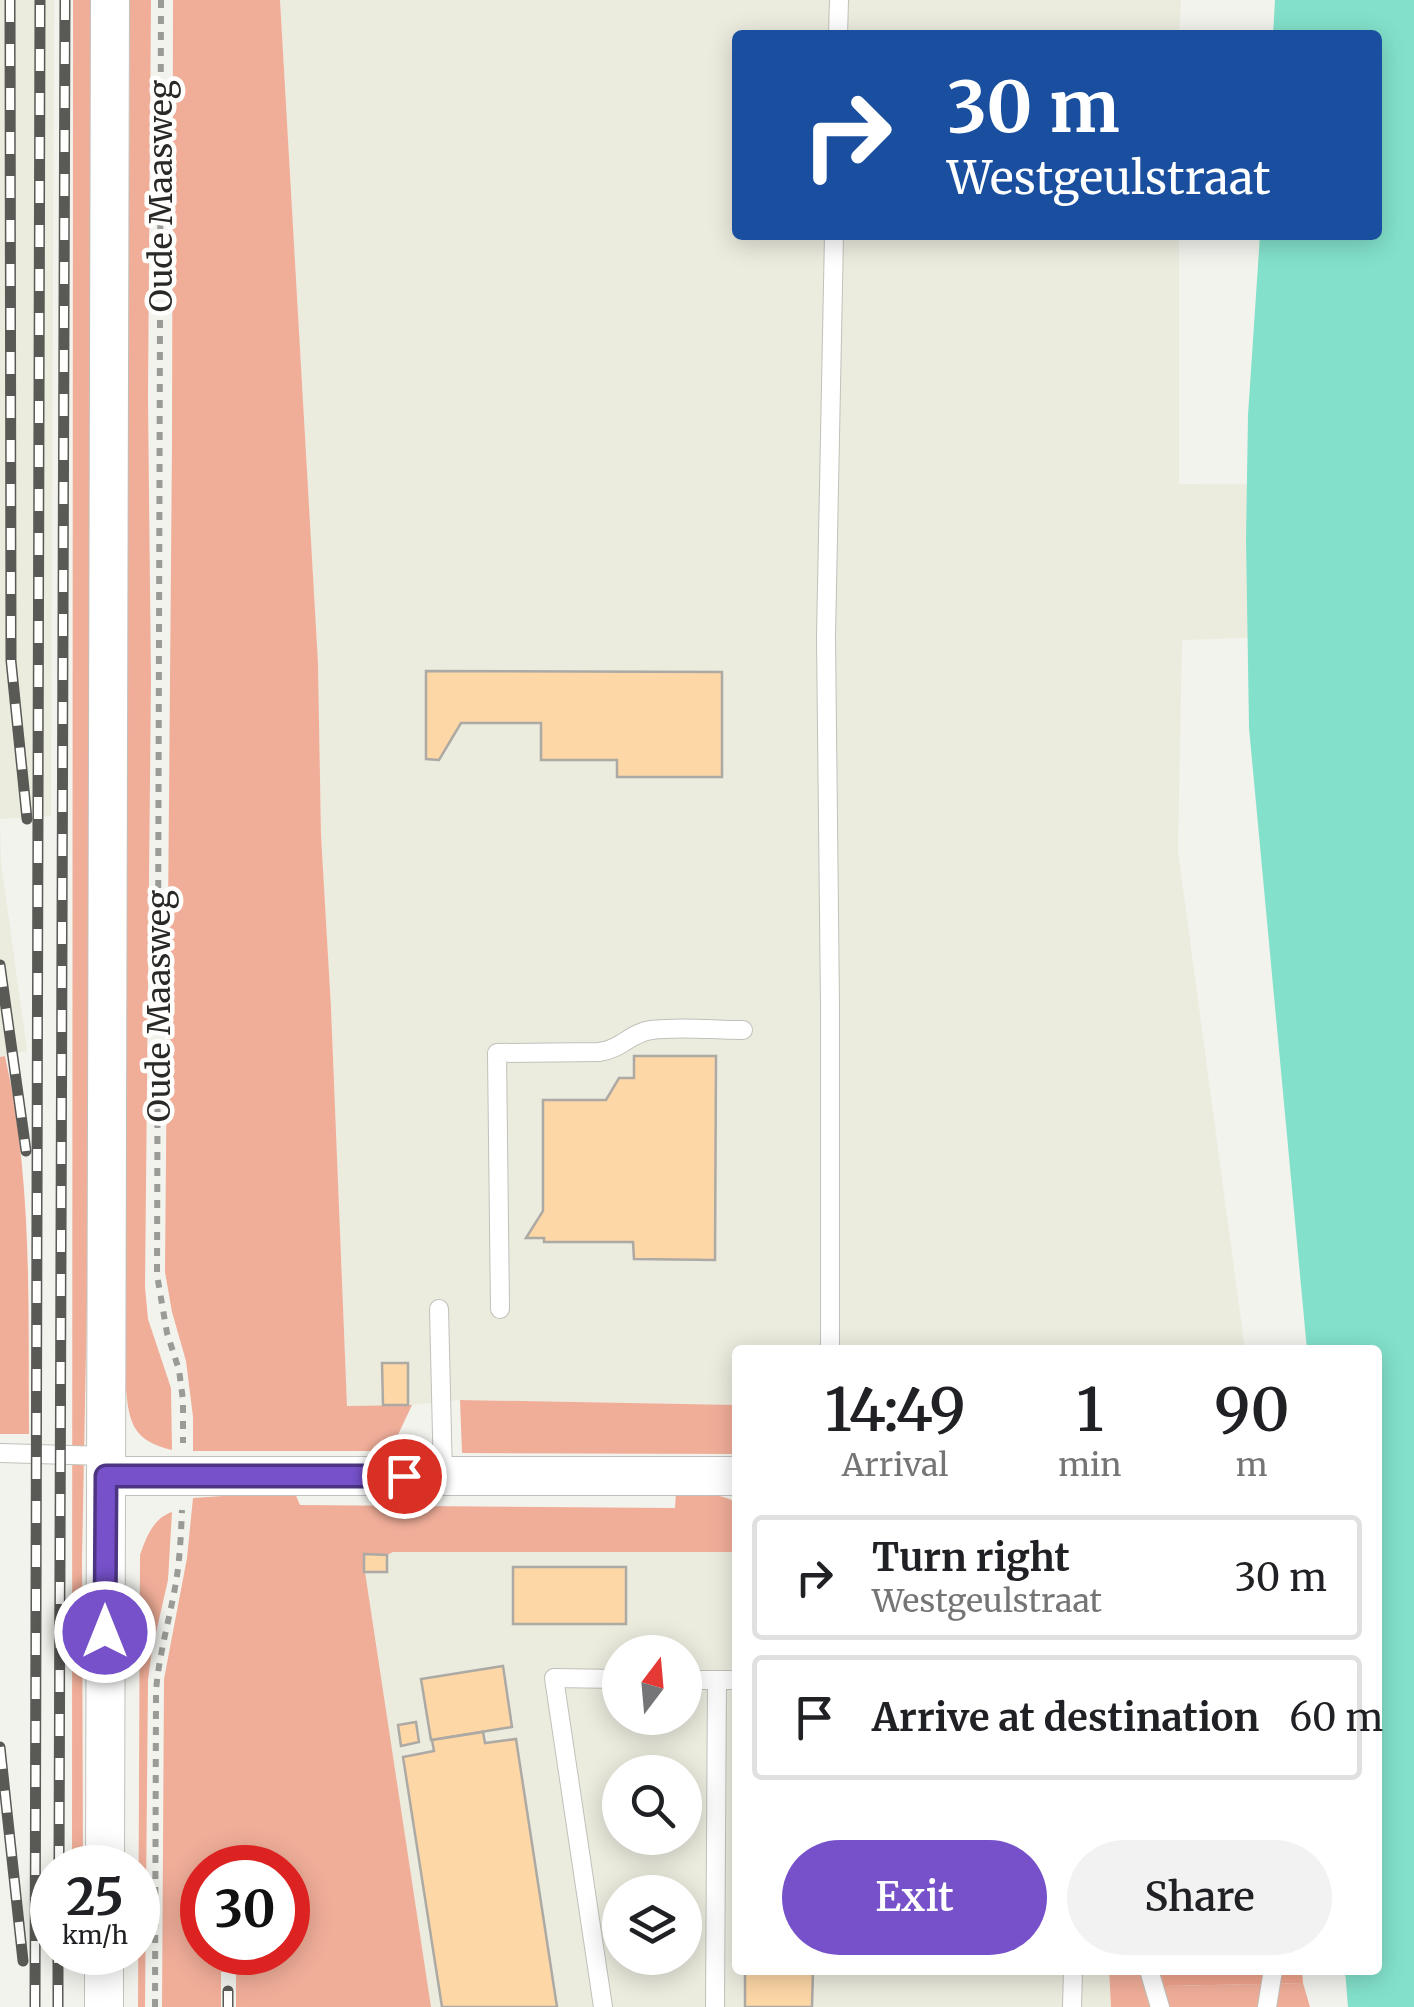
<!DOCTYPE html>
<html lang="en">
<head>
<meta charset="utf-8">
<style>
	body { margin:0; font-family:Merriweather,serif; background:#f2f2f2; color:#202124; height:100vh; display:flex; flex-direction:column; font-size:38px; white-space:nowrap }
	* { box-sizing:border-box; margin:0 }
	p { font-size:32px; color:#757577 }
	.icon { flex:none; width:55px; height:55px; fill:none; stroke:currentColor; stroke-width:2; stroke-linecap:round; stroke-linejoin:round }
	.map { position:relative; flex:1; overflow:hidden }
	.sheet { position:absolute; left:732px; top:1345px; width:650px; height:630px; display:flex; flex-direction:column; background:#fff; border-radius:10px; box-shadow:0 5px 25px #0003 }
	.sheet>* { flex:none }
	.hud { position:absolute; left:732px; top:30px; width:650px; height:210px; border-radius:10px; box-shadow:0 5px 25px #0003; background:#1a4fa0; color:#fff; overflow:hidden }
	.needle { width:65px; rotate:16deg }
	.buttons { position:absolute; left:602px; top:1635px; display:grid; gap:20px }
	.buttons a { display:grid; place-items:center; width:100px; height:100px; border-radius:50%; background:#fff; box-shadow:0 5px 25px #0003; font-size:50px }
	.speed { position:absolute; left:30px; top:1845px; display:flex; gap:20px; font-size:50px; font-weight:700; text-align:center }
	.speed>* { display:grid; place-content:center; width:130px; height:130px; border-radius:50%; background:#fff; box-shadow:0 5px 25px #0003; line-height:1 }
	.speed small { font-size:25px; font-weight:400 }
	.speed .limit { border:15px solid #d22; background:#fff; color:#111 }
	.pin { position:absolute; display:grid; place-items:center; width:85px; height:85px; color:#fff; margin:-42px; border:5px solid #fff; border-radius:50%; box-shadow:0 2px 10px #0007 }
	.me { position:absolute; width:110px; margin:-55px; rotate:0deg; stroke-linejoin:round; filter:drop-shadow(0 0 8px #0008) }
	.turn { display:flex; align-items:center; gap:35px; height:210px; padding:0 50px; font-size:45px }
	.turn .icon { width:130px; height:130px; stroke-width:2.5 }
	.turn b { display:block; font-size:70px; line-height:85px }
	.eta { display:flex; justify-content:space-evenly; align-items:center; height:170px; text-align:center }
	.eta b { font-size:60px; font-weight:600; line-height:70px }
	.cta { display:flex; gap:20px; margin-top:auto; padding:20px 50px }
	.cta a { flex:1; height:115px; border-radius:60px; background:#7651ca; color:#fff; font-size:40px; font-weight:600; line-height:115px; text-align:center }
	.cta a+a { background:#f2f2f2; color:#202124 }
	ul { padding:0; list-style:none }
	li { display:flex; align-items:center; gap:30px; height:125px; margin:0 20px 15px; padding:0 30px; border:5px solid #e0e0e0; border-radius:10px }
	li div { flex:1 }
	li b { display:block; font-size:38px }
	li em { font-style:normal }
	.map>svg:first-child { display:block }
</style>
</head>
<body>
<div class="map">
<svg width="1414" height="2007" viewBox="0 0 1414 2007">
	<rect width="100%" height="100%" fill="#f3f3ee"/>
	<!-- built -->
	<g fill="#ebebde" fill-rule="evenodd">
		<polygon points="0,0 54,0 51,816 0,819 1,862 27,1051 0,1057"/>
		<polygon points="280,0 1181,0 1179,35 738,35 738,235 1179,235 1179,484 1414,485 1414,632 1182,640 1178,851 1245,1350 738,1350 737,1405 460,1400 412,1405 347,1406 331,1008 321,835 318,663"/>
		<path d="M393 1552H737L738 1970H1109L1111 2007H431L364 1572ZM620 1652H685V1718H620ZM620 1772H685V1838H620ZM620 1892H685V1958H620Z"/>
	</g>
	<!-- green -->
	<g fill="#f0ae99" fill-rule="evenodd">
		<polygon points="73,0 102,0 104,424 82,1559 83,1867 72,1868"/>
		<path d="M130 0H151L148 398 151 680 145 1287 148 1319 171 1388 172 1450C134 1441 129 1424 126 1389L125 961Z"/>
		<polygon points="173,0 280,0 318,663 321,835 331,1008 347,1406 412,1405 396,1439 380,1451 193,1451 193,1417 186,1361 172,1312 165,1272 172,443"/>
		<path d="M5 1056C33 1181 28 1308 29 1434H0V1057Z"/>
		<polygon points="460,1400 737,1405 737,1454 462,1453"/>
		<path d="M294 1491 300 1505 675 1508 676 1492C698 1492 718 1492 737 1503V1552H393L387 1555V1572H365L431 2007H236V1972H221V2007H162L164 1679 187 1558 193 1498ZM202 1868H288V1952H202Z"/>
		<path d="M172 1512 168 1580 152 1650 148 1680 145 2007H138L140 1555C146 1538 153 1518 172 1512Z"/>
		<polygon points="1109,1970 1161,1970 1166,1986 1303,1983 1310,2007 1111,2007"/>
	</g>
	<!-- forest -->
	<polygon fill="#f0a58d" points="1160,1970 1302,1970 1303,1983 1165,1986"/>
	<!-- water -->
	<polygon fill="#83e1cb" points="1275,0 1414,0 1414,2007 1348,2007 1345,1970 1378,1970 1378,1350 1307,1350 1249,728 1246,539 1248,415 1260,235 1378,235 1378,35 1273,35"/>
	<!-- building -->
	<g fill="#fed7a6" stroke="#ada9a4" stroke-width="2.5">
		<polygon points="426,671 722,672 722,777 617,777 617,760 541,760 541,723 461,723 439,760 426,759"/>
		<polygon points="634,1056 716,1056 715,1260 634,1259 633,1242 544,1242 544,1238 526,1238 543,1211 543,1100 606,1100 619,1078 634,1078"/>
		<polygon points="382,1363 408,1363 408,1405 383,1405"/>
		<polygon points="364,1554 387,1555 387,1572 364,1572"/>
		<rect x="513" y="1567" width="113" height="57"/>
		<polygon points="503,1666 512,1727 431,1740 421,1679"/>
		<polygon points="416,1722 419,1742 401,1746 398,1725"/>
		<polygon points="483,1732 485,1743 516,1739 557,2007 442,2007 403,1757 434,1751 432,1740"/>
		<polygon points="745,1970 813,1970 812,2007 745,2007"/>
	</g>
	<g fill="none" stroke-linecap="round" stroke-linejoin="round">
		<!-- lane casing -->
		<g stroke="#c1c1bb" stroke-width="20">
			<g id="lane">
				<polyline points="838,35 839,0"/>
				<polyline points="439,1309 443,1476"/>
				<path d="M500 1309 497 1053 599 1052C622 1049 630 1033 651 1030 681 1026 713 1030 743 1030"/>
				<polyline points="830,1350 830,1006 826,637 834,235"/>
				<polyline points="0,1453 106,1456"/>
				<polyline points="685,1680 738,1680"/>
				<polyline points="1149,1970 1160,2007"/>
				<polyline points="603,2007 554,1678 620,1679"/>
				<polyline points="715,2007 717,1680"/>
				<polyline points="1072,2007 1073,1970"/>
				<polyline points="1267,2007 1273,1970"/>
			</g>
		</g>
		<!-- street casing -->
		<g stroke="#c1c1bb" stroke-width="40">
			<g id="street">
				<polyline points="106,1476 738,1476"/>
				<polyline points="105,1868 110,0"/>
				<polyline points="104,2007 104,1952"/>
			</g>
		</g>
		<!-- path -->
		<g stroke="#9a9a96" stroke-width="6" stroke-dasharray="8 8" stroke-linecap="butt">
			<polyline points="161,0 157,1275 167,1333 179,1370 183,1400 183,1443"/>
			<path d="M155 2007 156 1691C159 1653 170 1618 176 1582 180 1558 181 1534 182 1510"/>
		</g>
		<!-- lane -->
		<use href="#lane" stroke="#fff" stroke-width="18"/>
		<!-- street -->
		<use href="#street" stroke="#fff" stroke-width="38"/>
		<!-- rail casing -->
		<g stroke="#595956" stroke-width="11">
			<g id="rail">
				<polyline points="10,0 11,661 27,819"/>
				<polyline points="0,965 26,1151"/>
				<polyline points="0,1747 23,1961"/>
				<polyline points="59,1868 65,0"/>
				<polyline points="35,2007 40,0"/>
				<polyline points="58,2007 58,1952"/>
				<polyline points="228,2007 228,1991"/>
			</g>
		</g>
		<!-- rail -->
		<use href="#rail" stroke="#fffffe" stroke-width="8" stroke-dasharray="22" stroke-linecap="butt"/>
	</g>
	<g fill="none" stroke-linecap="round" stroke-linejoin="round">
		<!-- route casing -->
		<g stroke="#4d3583" stroke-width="25">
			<polyline id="route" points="105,1632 106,1476 404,1476"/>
		</g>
		<!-- route -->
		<use href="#route" stroke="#7651ca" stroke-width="18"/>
	</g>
	<g text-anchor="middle" stroke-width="9" stroke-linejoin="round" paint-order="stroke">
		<!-- street labels -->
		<g font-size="32" fill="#292927" stroke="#fffffe">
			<text transform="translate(161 196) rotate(-90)" y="11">Oude Maasweg</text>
			<text transform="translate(159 1006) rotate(-90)" y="11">Oude Maasweg</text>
		</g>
	</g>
</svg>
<div class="buttons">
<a><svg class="needle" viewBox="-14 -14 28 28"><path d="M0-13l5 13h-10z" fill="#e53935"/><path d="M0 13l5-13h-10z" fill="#757577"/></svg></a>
<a><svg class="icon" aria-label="search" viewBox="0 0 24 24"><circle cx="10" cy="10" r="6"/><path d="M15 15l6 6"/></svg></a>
<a><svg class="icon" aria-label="layers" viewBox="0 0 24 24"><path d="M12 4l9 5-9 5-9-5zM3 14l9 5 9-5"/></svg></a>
</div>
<div class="speed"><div>25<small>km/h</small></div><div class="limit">30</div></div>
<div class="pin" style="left:404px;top:1476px;background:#d93025"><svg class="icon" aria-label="arrive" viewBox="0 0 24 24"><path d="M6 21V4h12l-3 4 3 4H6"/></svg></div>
<svg class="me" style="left:105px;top:1632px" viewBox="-20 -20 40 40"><circle r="17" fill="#7651ca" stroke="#fff" stroke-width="3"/><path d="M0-11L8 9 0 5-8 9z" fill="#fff"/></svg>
<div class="hud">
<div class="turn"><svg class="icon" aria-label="right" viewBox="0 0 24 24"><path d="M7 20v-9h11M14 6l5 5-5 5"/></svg><div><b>30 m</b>Westgeulstraat</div></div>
</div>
<section class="sheet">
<div class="eta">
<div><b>14:49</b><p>Arrival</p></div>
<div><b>1</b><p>min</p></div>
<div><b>90</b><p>m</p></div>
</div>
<ul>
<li><svg class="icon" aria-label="right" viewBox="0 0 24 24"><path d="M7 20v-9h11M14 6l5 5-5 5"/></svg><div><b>Turn right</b><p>Westgeulstraat</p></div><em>30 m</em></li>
<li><svg class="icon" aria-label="arrive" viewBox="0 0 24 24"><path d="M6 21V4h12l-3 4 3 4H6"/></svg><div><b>Arrive at destination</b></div><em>60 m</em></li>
</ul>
<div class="cta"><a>Exit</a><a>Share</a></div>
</section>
</div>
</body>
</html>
